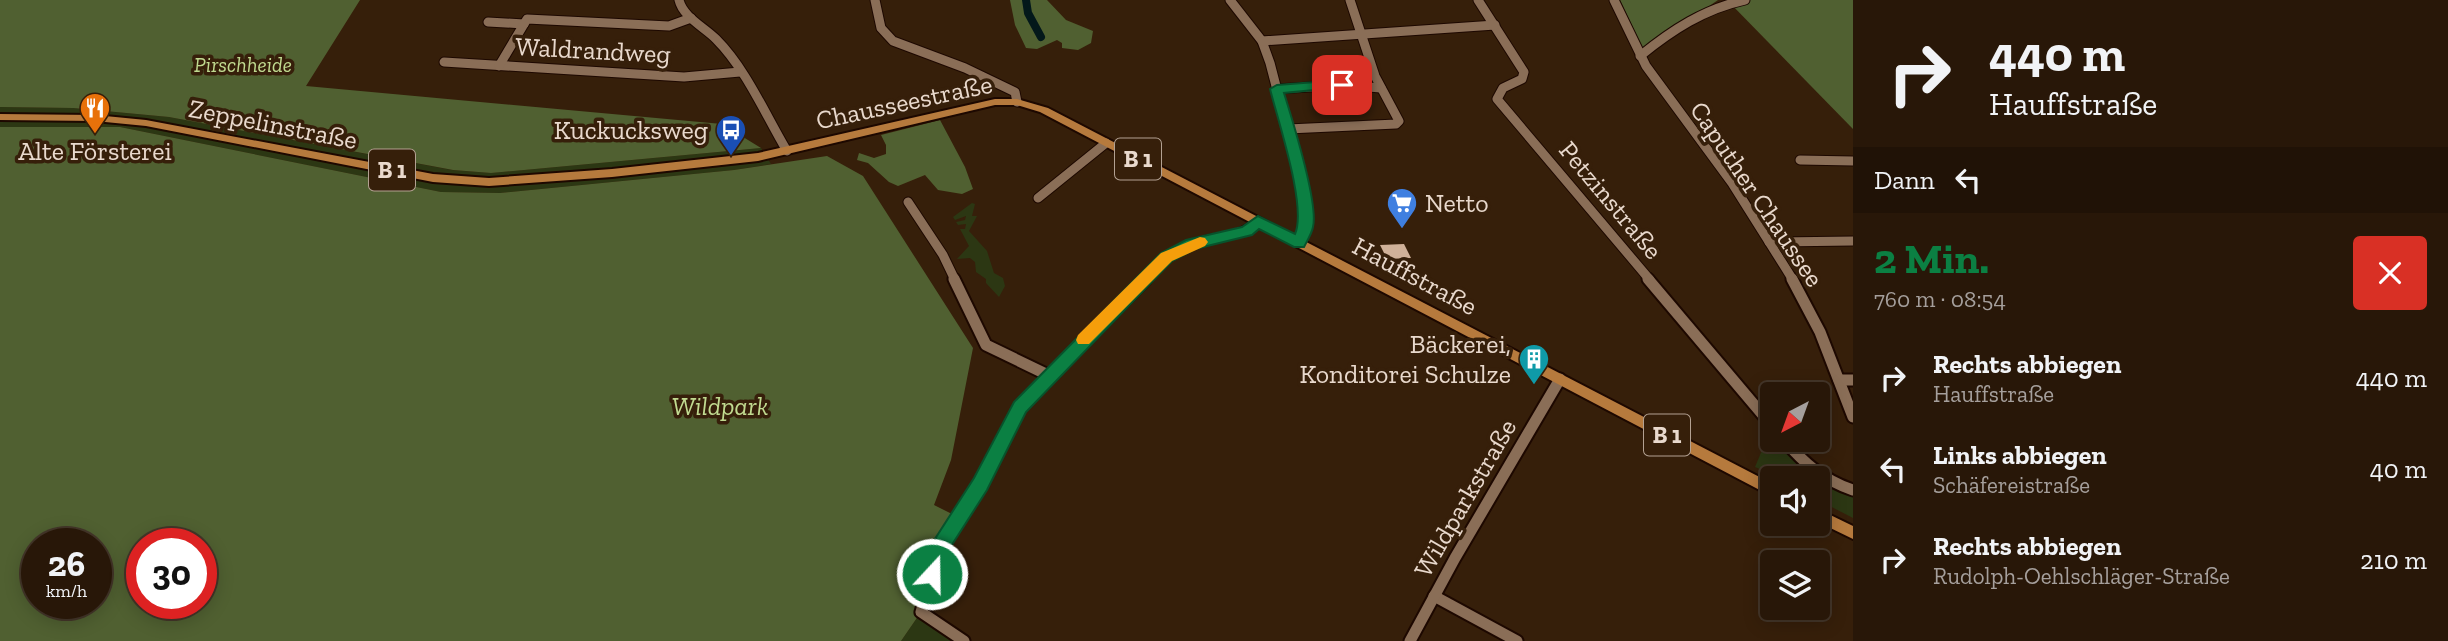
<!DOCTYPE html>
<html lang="de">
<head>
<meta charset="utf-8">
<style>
	body { margin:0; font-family:"Zilla Slab",serif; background:#342416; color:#f1f3f6; height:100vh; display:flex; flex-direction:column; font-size:26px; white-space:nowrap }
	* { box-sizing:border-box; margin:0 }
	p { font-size:23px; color:#a59f9c }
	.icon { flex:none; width:38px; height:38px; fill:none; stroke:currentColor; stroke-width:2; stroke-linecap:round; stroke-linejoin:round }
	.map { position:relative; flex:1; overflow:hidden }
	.side { display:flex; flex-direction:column; background:#281708; width:595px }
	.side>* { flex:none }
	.hud { background:#281708; color:#f1f3f6; overflow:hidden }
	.needle { width:46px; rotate:221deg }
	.buttons { position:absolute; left:1760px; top:382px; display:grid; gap:14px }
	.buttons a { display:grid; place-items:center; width:70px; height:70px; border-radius:7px; background:#281708; box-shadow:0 4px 18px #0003,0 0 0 2px #443629; font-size:35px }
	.speed { position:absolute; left:21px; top:528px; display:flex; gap:14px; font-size:35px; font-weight:700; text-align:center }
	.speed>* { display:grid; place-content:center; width:91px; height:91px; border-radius:50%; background:#281708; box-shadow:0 4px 18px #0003,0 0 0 2px #443629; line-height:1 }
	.speed small { font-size:18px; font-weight:400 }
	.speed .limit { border:10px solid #d22; background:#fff; color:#111 }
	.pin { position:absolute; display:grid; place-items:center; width:60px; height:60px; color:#fff; margin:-30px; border-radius:14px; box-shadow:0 4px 10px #0006 }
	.me { position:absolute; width:77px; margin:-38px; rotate:21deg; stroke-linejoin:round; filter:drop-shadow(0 0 5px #0008) }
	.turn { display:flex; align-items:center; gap:24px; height:147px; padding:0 21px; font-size:32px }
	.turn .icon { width:91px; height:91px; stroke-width:2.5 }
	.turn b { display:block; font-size:49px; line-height:60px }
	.then { display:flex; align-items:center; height:66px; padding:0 21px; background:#0003; gap:14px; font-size:26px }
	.round { display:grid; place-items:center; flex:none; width:74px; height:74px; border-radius:7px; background:#342416 }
	.headline { display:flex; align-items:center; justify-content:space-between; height:119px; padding:0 21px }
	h1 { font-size:42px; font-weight:700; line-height:52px; color:#0b8043 }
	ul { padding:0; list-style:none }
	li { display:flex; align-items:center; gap:21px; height:91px; padding:0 21px }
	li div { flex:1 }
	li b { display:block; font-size:26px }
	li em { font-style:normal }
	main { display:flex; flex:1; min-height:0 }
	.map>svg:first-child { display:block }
</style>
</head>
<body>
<main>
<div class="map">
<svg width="1853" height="641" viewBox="0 0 1853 641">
	<rect width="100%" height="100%" fill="#361f0a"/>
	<!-- green -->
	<g fill="#2c3713">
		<polygon points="0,107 73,108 169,117 452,170 491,173 761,148 771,164 734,170 500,193 441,192 120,127 0,127"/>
		<polygon points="972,203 975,204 972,216 977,216 969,231 987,251 994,273 1003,278 1005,286 999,297 986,283 986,279 976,272 975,262 970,258 957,259 969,246 960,229 965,229 966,224 958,225 956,222 965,220 966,216 955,220 953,217"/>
		<polygon points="1765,443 1784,443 1815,478 1773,478 1773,483 1761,475 1762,470 1755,467"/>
		<polygon points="1818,479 1853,494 1853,518 1818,500"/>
		<polygon points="921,612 964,641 901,641"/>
	</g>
	<!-- forest -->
	<g fill="#506031" fill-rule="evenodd">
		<polygon points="0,0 360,0 306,86 722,124 761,148 491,173 453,170 169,117 73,108 0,107"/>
		<polygon points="1010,0 1047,0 1066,20 1093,31 1091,43 1078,50 1062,48 1062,43 1057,40 1037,49 1026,48 1015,25"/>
		<polygon points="1620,0 1718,0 1644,51"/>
		<polygon points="1727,0 1853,0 1853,129"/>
		<polygon points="940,120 965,167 973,189 962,194 938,190 925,175 898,186 889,182 868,163 857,160 859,153 874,158 886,154 886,145 881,135"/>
		<path d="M0 127H120L441 192 500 193 734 170 827 156 863 176 973 348 951 460 934 505 960 518 940 548 921 612 901 641H0ZM37 544H96V604H37ZM142 544H201V604H142Z"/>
	</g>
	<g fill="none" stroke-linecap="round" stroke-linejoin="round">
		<!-- canal -->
		<polyline stroke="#03181a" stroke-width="8" points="1026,0 1028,13 1041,37"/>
	</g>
	<!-- building -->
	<polygon fill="#d0b199" points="1404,244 1411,258 1387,259 1380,245"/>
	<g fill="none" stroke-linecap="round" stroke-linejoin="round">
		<!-- minor-far1 casing -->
		<g stroke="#1d0800" stroke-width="11">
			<g id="minor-far1">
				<path d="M679 0C683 17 704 27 716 39 746 69 765 114 787 151"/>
				<polyline points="875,0 881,28 893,41 965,68 1015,92 1017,102"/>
				<polyline points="1230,0 1262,41 1270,63 1297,167 1306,216 1306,227 1299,243"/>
				<polyline points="1478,0 1524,72 1522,79 1503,88 1497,99 1650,280"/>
				<polyline points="1614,0 1646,66 1732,183 1793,280"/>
				<polyline points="488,22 524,24"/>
				<polyline points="1262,41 1495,25"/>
				<path d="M1640 56C1672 30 1704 9 1745 0"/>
				<polyline points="444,62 684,77 740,72"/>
				<polyline points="499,66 527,19 669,26 691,18"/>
				<polyline points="1277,89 1342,85 1381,88"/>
				<polyline points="1288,129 1396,124 1399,121 1375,76 1350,0"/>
				<polyline points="1800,160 1853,161"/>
				<polyline points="1038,198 1106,143"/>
				<polyline points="908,202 943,255 955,280"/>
				<polyline points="1769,242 1853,241"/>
				<path d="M1144 280C1158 266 1172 251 1192 244 1217 235 1237 240 1258 221"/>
			</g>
		</g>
		<!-- minor casing -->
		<g stroke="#1d0800" stroke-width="15">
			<g id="minor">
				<polyline points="954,279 986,345 1048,375"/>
				<polyline points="1648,279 1773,427"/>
				<polyline points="1792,279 1820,332 1853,417"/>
				<polyline points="1839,380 1853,380"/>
				<path d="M1783 439C1804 463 1823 480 1853 490"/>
				<polyline points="1434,596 1517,641"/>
				<polyline points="964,641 921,612 940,548 980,484 1020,407 1146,279"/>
				<polyline points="1410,641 1455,558 1560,379"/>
			</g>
		</g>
		<!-- major casing -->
		<g stroke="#1d0800" stroke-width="4">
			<g id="major">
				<polygon points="995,99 1017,99 1048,108 1773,484 1773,497 1040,112 1017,105 995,105 758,161 612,177 489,186 433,182 146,126 95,121 0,120 0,114 95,115 146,120 433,174 489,178 612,169 758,153"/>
				<polygon points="1818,509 1853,526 1853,539 1818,522"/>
			</g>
		</g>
		<!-- minor-far1 -->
		<use href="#minor-far1" stroke="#8a6e57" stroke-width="9"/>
		<!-- minor -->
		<use href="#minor" stroke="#8a6e57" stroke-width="11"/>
		<!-- major -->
		<use href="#major" fill="#b67a3d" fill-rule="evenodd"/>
	</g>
	<!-- route -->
	<path fill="#0b8043" stroke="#07532c" stroke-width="2" d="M1342 80 1346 82V87L1284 93C1292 119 1319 203 1313 227 1312 233 1307 241 1304 247H1294L1259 229 1252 235 1195 249 1172 261 1026 412 987 490 948 551 938 580 932 583 925 580 922 574 933 542 974 478 1014 402 1161 253 1186 240 1242 227 1258 216 1295 234C1307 207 1278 121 1270 89L1277 85Z"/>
	<!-- slow -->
	<polygon fill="#f59e0b" points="1200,237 1205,238 1208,242 1205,246 1172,261 1089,344 1078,344 1076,340 1078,335 1161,253"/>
	<!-- icons -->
	<defs>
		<g id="restaurant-pin" transform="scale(1.575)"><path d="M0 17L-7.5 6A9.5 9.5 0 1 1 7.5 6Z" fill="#e8710a" stroke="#361f0a"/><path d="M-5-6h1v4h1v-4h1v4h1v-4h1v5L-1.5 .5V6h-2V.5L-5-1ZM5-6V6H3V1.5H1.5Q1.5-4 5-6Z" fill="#fff"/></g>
		<g id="bus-pin" transform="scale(1.575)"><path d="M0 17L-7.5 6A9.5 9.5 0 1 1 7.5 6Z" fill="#1a4fb4" stroke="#361f0a"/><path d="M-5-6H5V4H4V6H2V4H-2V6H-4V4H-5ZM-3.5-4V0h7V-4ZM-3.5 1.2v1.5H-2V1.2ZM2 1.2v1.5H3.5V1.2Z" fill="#fff"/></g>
		<g id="supermarket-pin" transform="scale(1.575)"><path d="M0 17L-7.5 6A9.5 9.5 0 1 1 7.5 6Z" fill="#3f7fe0" stroke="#361f0a"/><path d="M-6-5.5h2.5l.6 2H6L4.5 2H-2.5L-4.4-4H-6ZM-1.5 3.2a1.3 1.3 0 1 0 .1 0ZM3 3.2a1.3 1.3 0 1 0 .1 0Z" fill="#fff"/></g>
		<g id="building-pin" transform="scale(1.575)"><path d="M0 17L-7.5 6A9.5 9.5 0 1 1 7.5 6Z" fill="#0f9aa8" stroke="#361f0a"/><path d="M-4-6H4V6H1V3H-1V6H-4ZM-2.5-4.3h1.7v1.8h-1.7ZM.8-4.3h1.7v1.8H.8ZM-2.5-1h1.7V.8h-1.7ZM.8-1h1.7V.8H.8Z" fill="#fff"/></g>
	</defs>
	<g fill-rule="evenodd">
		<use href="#restaurant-pin" x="95" y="108"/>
		<use href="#bus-pin" x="731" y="130"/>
		<use href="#supermarket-pin" x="1402" y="203"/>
		<use href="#building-pin" x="1534" y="359"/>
	</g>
	<g text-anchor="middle" stroke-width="7" stroke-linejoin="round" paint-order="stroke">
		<!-- far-park labels -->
		<g font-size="21" font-style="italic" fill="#c0da90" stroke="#361f0a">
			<text x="243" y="72">Pirschheide</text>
		</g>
		<!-- shield labels -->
		<g fill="#361f0a" stroke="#b3a192" stroke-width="2">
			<rect x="1115" y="138.5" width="46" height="41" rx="5"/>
			<rect x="369" y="149.5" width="46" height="41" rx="5"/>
			<rect x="1644" y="414.5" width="46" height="41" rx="5"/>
		</g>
		<g font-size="24" font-weight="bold" fill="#e9d9cd">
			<text x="1138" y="167">B 1</text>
			<text x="392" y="178">B 1</text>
			<text x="1667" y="443">B 1</text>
		</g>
		<!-- street labels -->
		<g font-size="26" fill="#e9d9cd" stroke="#361f0a">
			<text transform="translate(593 50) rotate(3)" y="9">Waldrandweg</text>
			<text transform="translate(904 102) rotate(-12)" y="9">Chausseestraße</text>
			<text transform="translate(273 124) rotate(11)" y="9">Zeppelinstraße</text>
			<text transform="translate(1757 194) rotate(56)" y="9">Caputher Chaussee</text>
			<text transform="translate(1611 200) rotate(50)" y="9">Petzinstraße</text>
			<text transform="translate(1415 276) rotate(28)" y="9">Hauffstraße</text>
			<text transform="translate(1465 498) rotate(-60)" y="9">Wildparkstraße</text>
		</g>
		<!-- poi labels -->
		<g font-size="26" fill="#e9d9cd" stroke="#361f0a" text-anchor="end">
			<text x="708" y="139">Kuckucksweg</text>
			<text x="95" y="160" text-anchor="middle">Alte Försterei</text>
			<text x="1425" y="212" text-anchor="start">Netto</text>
			<text x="1511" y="353">Bäckerei,<tspan x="1511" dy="30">Konditorei Schulze</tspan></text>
		</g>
		<!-- park labels -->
		<g font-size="26" font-style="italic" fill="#c0da90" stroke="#361f0a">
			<text x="720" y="415">Wildpark</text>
		</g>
	</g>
</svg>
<div class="buttons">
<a><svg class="needle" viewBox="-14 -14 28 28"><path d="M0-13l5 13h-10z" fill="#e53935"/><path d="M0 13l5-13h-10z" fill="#a59f9c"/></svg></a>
<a><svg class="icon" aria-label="sound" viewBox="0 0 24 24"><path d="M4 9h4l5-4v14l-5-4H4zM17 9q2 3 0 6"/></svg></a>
<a><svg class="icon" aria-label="layers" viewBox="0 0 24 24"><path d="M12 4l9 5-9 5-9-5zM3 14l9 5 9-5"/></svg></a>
</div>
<div class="speed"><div>26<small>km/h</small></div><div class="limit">30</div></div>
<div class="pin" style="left:1342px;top:85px;background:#d93025"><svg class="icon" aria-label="arrive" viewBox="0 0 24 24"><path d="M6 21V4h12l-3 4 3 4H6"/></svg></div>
<svg class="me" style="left:932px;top:574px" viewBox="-20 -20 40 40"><circle r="17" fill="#0b8043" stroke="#fff" stroke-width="3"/><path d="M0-11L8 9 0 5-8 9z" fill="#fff"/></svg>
</div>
<section class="side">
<div class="hud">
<div class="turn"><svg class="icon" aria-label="right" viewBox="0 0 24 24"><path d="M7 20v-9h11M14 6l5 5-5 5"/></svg><div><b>440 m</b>Hauffstraße</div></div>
<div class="then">Dann<svg class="icon" aria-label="left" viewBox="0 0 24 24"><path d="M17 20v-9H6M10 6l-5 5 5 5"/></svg></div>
</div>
<div class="headline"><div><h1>2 Min.</h1><p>760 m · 08:54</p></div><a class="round" style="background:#d93025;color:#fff"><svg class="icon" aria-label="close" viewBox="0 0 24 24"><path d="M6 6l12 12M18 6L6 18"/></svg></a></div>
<ul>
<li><svg class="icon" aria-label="right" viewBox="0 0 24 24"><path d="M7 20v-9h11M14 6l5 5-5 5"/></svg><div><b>Rechts abbiegen</b><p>Hauffstraße</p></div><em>440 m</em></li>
<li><svg class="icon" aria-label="left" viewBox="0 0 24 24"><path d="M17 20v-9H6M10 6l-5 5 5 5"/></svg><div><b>Links abbiegen</b><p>Schäfereistraße</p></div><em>40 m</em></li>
<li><svg class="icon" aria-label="right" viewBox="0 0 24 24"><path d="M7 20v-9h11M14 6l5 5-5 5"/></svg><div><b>Rechts abbiegen</b><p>Rudolph-Oehlschläger-Straße</p></div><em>210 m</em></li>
</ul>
</section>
</main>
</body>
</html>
